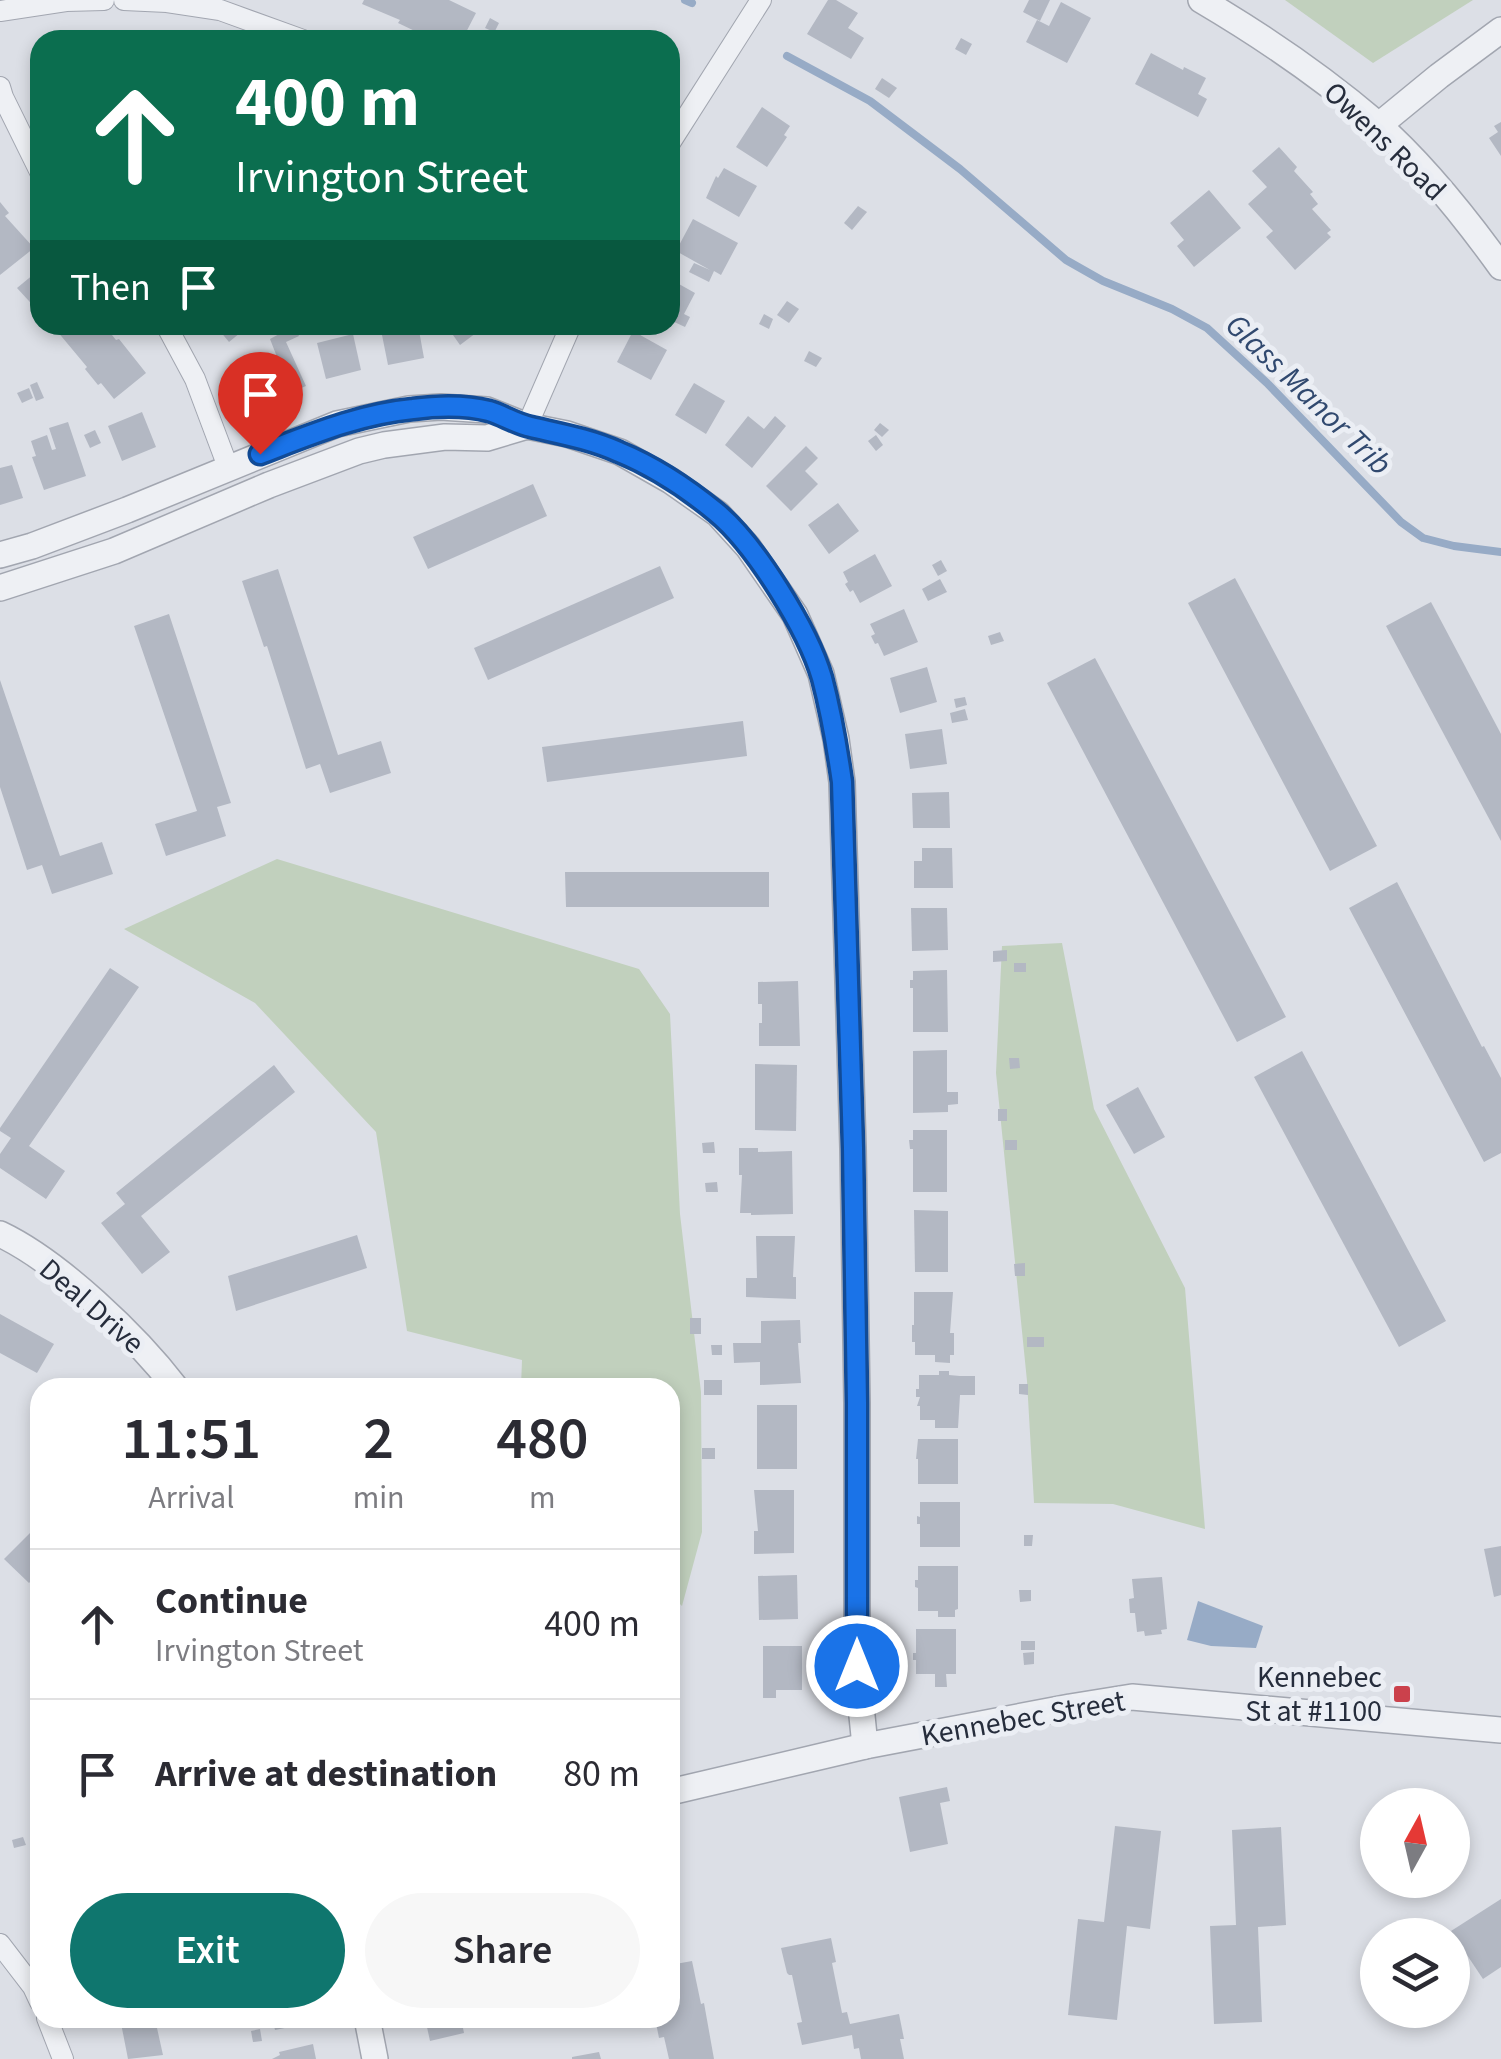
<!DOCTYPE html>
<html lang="en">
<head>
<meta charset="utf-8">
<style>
	body { margin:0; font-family:"Source Sans 3",sans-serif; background:#f7f7f7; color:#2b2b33; height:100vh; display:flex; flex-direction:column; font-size:38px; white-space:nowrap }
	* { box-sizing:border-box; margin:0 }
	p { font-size:32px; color:#7c7c81 }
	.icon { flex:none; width:55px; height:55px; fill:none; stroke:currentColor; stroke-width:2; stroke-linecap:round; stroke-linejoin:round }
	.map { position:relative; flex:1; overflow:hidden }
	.details { position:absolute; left:30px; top:1378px; width:650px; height:650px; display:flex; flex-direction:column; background:#fff; border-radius:30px; box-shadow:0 5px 15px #0003 }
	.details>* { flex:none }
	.banner { position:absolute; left:30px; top:30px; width:650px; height:305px; border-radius:30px; box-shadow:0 5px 15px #0003; background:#0b6e4f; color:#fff; overflow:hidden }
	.needle { width:65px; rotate:8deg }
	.tools { position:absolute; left:1360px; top:1788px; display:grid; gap:20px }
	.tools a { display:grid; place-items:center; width:110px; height:110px; border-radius:50%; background:#fff; box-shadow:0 5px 15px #0003; font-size:50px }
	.pin { position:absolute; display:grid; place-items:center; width:85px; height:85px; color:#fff; margin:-102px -42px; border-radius:50% 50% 50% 0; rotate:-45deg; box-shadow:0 0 10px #0007 }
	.pin .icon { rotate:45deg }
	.me { position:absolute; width:110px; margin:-55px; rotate:0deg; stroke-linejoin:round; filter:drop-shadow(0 0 8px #0008) }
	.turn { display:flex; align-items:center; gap:35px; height:210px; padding:0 40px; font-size:45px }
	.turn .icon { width:130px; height:130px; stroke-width:2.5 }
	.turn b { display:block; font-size:70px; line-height:85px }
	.then { display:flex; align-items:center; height:95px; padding:0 40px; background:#0003; gap:20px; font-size:38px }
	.eta { display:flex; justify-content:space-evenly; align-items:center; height:170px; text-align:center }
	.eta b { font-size:60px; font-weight:600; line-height:70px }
	.button { display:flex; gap:20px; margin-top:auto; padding:20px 40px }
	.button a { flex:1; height:115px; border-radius:60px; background:#0f766e; color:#fff; font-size:40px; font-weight:600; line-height:115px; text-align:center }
	.button a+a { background:#f7f7f7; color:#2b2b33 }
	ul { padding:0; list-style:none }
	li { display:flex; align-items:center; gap:30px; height:150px; padding:0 40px; border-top:2px solid #e1e1e2 }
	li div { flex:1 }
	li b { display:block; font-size:38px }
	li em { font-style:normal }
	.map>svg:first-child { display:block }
</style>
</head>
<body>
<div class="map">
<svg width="1501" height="2059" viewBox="0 0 1501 2059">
	<rect width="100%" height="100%" fill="#dcdfe6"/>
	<!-- green -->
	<g fill="#c1d0bd">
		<polygon points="1285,0 1473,0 1373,63"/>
		<polygon points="277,859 639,969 670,1014 680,1214 701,1392 702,1532 682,1606 670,1594 670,1388 521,1387 522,1360 407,1331 376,1132 255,1003 124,929"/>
		<polygon points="1062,943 1094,1109 1185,1288 1205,1529 1113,1504 1034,1503 1027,1381 996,1073 1002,946"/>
	</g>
	<!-- water -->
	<polygon fill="#97abc6" points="1198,1601 1263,1626 1256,1648 1211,1646 1187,1640"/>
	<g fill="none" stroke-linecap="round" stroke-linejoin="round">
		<!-- stream -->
		<g stroke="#97abc6" stroke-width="8">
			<polyline points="685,0 692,3"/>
			<polyline points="787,56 870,101 960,169 1066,260 1103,281 1172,309 1207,328 1267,383 1401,522 1423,538 1454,546 1501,552"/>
		</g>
	</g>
	<!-- building -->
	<g fill="#b3b8c3">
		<polygon points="364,0 449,0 476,13 462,40 439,40 420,31 419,33 398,23 400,20 362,4"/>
		<polygon points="828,0 836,0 858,13 848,28 864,38 851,59 807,34"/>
		<polygon points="1029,0 1050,0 1040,21 1023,12"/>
		<polygon points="1061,2 1091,18 1067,63 1026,42 1037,20 1049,26"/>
		<polygon points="490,18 499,23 495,31 513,40 490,40 494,32 485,28"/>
		<polygon points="961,38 972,44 966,55 955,49"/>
		<polygon points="1151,53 1183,70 1184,67 1206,78 1198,94 1207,99 1198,117 1135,84"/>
		<polygon points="882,78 897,88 889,98 875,89"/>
		<polygon points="762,107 790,126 784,135 787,137 767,167 736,147"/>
		<polygon points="1501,122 1501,156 1489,138 1498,132 1494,126"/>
		<polygon points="1279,147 1297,167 1294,171 1313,192 1310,194 1318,204 1312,209 1331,230 1327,233 1331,237 1295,270 1266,237 1273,231 1248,204 1267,187 1252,171"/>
		<polygon points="724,168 757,186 739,217 706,198 716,176 718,178"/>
		<polygon points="1209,190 1241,228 1194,267 1177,246 1184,240 1170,223"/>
		<polygon points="0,202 9,213 5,216 34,248 0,275"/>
		<polygon points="858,206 867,212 852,230 844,223"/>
		<polygon points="693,219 738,243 721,275 714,271 709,282 689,272 694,263 710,270 676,251"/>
		<polygon points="40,269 40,313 17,288"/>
		<polygon points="670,279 695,293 684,314 690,317 685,327 670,320"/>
		<polygon points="787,301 799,309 789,323 777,315"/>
		<polygon points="764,314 773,319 769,329 759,324"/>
		<polygon points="52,325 104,325 116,340 119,339 146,373 114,399 101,383 98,385 85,369 87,367"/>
		<polygon points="215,325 244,325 246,328 229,342"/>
		<polygon points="395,325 418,325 424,358 388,365 381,330 395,327"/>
		<polygon points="446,325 488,325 478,335 476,333 460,345"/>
		<polygon points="294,326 299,336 286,342 306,386 273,400 259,365 277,357 270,339"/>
		<polygon points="633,331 667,350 651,380 617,362"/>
		<polygon points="353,334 361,370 326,379 317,343"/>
		<polygon points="809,351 822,358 816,367 804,361"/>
		<polygon points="37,382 44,398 36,401 30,385"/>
		<polygon points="694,383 725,401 706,434 675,415"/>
		<polygon points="29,388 33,398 22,403 17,393"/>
		<polygon points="142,412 156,447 122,461 108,426"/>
		<polygon points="748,416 764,429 775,416 786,426 752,468 725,445"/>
		<polygon points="68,422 86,476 44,490 32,457 36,456 31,441 47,435 52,450 56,449 49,428"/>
		<polygon points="880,423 889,430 882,437 874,430"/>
		<polygon points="95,430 101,443 90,448 84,435"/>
		<polygon points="876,435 883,445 876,451 868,441"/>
		<polygon points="806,446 818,458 805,471 818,484 791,511 766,486"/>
		<polygon points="12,465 23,498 0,505 0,468"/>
		<polygon points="533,484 547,516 428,569 413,537"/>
		<polygon points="838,503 859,531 829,554 808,525"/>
		<polygon points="875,554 892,586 860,603 853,590 850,592 845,584 848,582 843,572"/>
		<polygon points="941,560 947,571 938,576 932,565"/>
		<polygon points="660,566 674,598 488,680 474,648"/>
		<polygon points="278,569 338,755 381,741 391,773 330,793 320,764 306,769 267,646 264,647 242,581"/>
		<polygon points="1235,578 1377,846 1330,871 1188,603"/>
		<polygon points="940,579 947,592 928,601 922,589"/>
		<polygon points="1431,602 1501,734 1501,841 1386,626"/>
		<polygon points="904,609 918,642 884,656 878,643 875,644 871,636 875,634 870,624"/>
		<polygon points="169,614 231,803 217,807 226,836 166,856 155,824 197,811 134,626"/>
		<polygon points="1000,632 1004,641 991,645 988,636"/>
		<polygon points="1095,658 1286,1017 1237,1042 1047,683"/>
		<polygon points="927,667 937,702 900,713 890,678"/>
		<polygon points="0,680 60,856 102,842 113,874 52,894 42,865 27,870 0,787"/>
		<polygon points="965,697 967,705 956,708 954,699"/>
		<polygon points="965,709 968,720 952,723 950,713"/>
		<polygon points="743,721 747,756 547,782 542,747"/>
		<polygon points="942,729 947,764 910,769 905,734"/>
		<polygon points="949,792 950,828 913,828 912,793"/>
		<polygon points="922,848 952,848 953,888 914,888 914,861 922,861"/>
		<polygon points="565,872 769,872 769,907 566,907"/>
		<polygon points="1397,882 1482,1047 1484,1046 1501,1078 1501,1153 1484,1162 1349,908"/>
		<polygon points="911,908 947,908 948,950 912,951"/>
		<polygon points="1007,950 1007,961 993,962 993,951"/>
		<rect x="1014" y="963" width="12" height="9"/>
		<polygon points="110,968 139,987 29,1146 65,1171 46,1199 0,1168 0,1154 11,1138 0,1131 0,1128"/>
		<polygon points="947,970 948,1032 913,1032 913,988 910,988 910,980 913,980 913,971"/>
		<polygon points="798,981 800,1046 759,1046 759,1023 762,1023 762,1004 758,1004 758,982"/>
		<polygon points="947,1050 947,1092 958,1092 958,1104 948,1105 948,1112 913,1113 913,1051"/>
		<polygon points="1302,1051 1446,1321 1399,1347 1254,1077"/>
		<polygon points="1009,1058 1019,1058 1020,1068 1010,1069"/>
		<polygon points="755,1064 797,1065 796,1131 755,1130"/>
		<polygon points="274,1065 295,1092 141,1216 170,1252 142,1274 101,1223 125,1204 116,1193"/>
		<polygon points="1138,1087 1165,1137 1134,1154 1106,1105"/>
		<rect x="998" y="1109" width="9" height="12"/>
		<polygon points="913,1130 947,1130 947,1192 913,1192 913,1149 910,1149 909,1140 913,1140"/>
		<rect x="1005" y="1140" width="12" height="10"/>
		<polygon points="714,1142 715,1153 703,1153 702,1143"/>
		<polygon points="739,1148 758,1148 758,1152 792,1151 793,1214 751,1215 751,1213 740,1213 742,1175 739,1175"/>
		<polygon points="717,1182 718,1192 706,1192 705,1183"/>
		<polygon points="914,1210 948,1211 948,1272 915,1272"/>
		<polygon points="357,1235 367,1268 236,1311 228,1276"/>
		<polygon points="756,1236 795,1236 793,1277 796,1277 796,1299 746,1297 746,1278 757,1278"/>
		<polygon points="1025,1263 1025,1276 1015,1276 1014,1264"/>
		<polygon points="914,1292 953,1292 950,1333 954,1333 954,1355 950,1355 950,1363 935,1362 935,1355 915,1355 915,1342 912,1342 912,1325 914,1325"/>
		<polygon points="0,1314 54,1344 37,1373 0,1353"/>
		<rect x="690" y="1318" width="11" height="16"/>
		<polygon points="800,1320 801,1343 798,1343 801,1383 760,1385 760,1362 734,1363 733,1343 761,1343 761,1321"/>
		<rect x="1027" y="1337" width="17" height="10"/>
		<polygon points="711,1345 722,1345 722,1355 712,1355"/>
		<polygon points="939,1371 949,1371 949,1375 960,1376 975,1376 975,1395 960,1395 958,1428 935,1428 935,1420 920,1420 920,1406 917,1406 920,1397 916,1397 916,1389 919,1389 919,1375 939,1375"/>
		<rect x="704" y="1380" width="18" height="15"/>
		<polygon points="1019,1384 1028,1384 1028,1395 1019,1394"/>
		<rect x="757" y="1405" width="40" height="64"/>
		<polygon points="918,1439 958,1439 958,1484 918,1484 918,1459 916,1459"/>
		<rect x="702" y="1448" width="13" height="11"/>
		<polygon points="754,1490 794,1490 794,1553 754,1554 754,1531 758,1531"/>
		<polygon points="920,1502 960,1502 960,1547 920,1547 920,1524 917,1524 917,1516 920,1517"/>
		<polygon points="40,1523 40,1572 29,1583 4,1559"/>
		<polygon points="1024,1535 1033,1535 1032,1546 1024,1546"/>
		<polygon points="1501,1546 1501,1595 1494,1597 1484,1549"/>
		<polygon points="918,1566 958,1566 958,1609 955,1610 955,1617 938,1617 938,1611 918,1611 918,1588 915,1587 915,1580 918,1580"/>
		<polygon points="797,1575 798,1619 759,1620 758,1576"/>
		<polygon points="1162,1577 1167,1629 1161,1630 1162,1634 1145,1636 1144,1631 1137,1632 1135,1613 1130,1613 1129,1599 1134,1598 1132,1579"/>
		<polygon points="1019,1590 1031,1590 1031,1601 1020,1602"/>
		<polygon points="916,1629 956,1629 956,1674 946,1674 947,1687 935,1687 935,1674 916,1674 916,1660 913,1660 913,1653 916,1653"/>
		<rect x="1021" y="1641" width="14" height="9"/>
		<polygon points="763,1646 802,1646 802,1690 776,1690 776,1698 763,1698"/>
		<polygon points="1034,1652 1034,1664 1024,1665 1023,1653"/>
		<polygon points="947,1787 950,1801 940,1803 948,1844 910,1852 899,1797"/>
		<polygon points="1115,1826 1161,1831 1150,1929 1127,1926 1117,2020 1068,2015 1078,1919 1104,1922"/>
		<polygon points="1281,1827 1286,1925 1258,1927 1262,2022 1214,2024 1210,1926 1236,1925 1232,1830"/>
		<polygon points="23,1837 26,1845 14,1848 12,1840"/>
		<polygon points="1501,1899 1501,1967 1483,1979 1451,1931"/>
		<polygon points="831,1938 836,1962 832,1963 842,2013 847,2012 850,2024 899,2014 904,2039 900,2039 904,2059 861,2059 859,2048 854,2049 852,2035 802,2045 797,2023 802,2022 792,1975 789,1975 787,1973 781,1948"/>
		<polygon points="692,1961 701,2004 704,2003 714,2059 669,2059 664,2037 659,2038 655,2018 670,2018 670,1965"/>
		<polygon points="120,2018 162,2018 164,2026 157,2028 163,2055 128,2059"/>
		<polygon points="272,2018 307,2018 309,2023 275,2030"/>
		<polygon points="425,2018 461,2018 464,2033 430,2041"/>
		<polygon points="260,2029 262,2041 253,2042 251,2031"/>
		<polygon points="313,2044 316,2059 272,2059 280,2055 279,2052"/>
		<polygon points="599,2052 601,2059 572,2059 572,2057"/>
	</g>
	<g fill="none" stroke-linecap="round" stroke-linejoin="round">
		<!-- minor casing -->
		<g stroke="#a2a6b0" stroke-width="22">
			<g id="minor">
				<polyline points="124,0 167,2 220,10 303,40"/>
				<polyline points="0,11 66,1 104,0"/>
				<polyline points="0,87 3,97 40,172"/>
				<polyline points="670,143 761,0"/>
				<polyline points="166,325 195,379 228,467"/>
				<polyline points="527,426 571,325"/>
				<polyline points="0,1944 33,1987 40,2002"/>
				<polyline points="47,2018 63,2059"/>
			</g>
		</g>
		<!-- tertiary casing -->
		<g stroke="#a2a6b0" stroke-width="28">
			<g id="tertiary">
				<path d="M1201 0C1262 36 1321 76 1376 123 1423 164 1465 217 1501 267"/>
				<polyline points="1378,126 1439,76 1501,30"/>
				<polyline points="0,555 32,546 127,510 337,424 409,409 441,407 487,410 527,426 567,434 620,452 671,481 718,514 748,547 795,615 821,674 836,739 842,782 853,1148 857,1403 857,1666 865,1746"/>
				<polyline points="0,588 114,551 269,485 359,451 384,445 445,437 487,438 527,426"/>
				<path d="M0 1234C59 1262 136 1336 176 1388"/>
				<polyline points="670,1792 865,1746 1070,1707 1132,1697 1501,1730"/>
				<polyline points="367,2018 375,2059"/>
			</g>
		</g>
		<!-- minor -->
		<use href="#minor" stroke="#eef0f4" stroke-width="20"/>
		<!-- tertiary -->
		<use href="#tertiary" stroke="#eef0f4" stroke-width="25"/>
	</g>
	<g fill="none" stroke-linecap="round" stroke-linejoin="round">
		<!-- route casing -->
		<g stroke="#114b97" stroke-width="25">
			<path id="route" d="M260 454C310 435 359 414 413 409 436 406 465 405 489 411 503 415 516 424 531 427 561 434 590 439 619 452 653 466 688 489 716 512 755 544 808 630 822 678 831 712 837 747 842 782L853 1148 857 1403V1666"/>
		</g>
		<!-- route -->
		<use href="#route" stroke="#1a73e8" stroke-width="18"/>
	</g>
	<!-- markers -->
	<rect fill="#cb414c" stroke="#ebeef4" stroke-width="4" x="1392" y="1684" width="20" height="20" rx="5"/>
	<g text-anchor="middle" stroke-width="10" stroke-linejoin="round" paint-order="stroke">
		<!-- street labels -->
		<g font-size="30" fill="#262d3c" stroke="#ebeef4">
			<text transform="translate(1385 141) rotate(44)" y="10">Owens Road</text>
			<text transform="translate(92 1306) rotate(41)" y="10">Deal Drive</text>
			<text transform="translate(1023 1718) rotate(-10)" y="10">Kennebec Street</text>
		</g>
		<!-- poi labels -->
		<g font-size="30" fill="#262d3c" stroke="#ebeef4" text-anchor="end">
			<text x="1382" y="1687">Kennebec<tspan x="1382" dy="34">St at #1100</tspan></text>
		</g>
		<!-- water labels -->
		<g font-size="32" font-style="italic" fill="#31496f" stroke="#ebeef4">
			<text transform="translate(1309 394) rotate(44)" y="11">Glass Manor Trib</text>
		</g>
	</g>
</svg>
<div class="tools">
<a><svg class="needle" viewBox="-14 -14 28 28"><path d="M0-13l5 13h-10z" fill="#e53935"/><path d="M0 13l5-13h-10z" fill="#7c7c81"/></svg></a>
<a><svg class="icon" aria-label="layers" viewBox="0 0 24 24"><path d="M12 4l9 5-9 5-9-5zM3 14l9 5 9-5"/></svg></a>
</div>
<div class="pin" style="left:260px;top:454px;background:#d93025"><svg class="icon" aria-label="arrive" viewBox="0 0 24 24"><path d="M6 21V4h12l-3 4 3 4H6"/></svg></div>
<svg class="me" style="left:857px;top:1666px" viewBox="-20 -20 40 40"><circle r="17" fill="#1a73e8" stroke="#fff" stroke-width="3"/><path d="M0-11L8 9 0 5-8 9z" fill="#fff"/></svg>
<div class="banner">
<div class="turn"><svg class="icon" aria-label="ahead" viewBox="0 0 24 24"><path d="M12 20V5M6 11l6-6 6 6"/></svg><div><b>400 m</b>Irvington Street</div></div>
<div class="then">Then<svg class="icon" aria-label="arrive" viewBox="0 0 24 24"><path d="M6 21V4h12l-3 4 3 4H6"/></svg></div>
</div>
<section class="details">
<div class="eta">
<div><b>11:51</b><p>Arrival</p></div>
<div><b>2</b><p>min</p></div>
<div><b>480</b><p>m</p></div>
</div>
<ul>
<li><svg class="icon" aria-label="ahead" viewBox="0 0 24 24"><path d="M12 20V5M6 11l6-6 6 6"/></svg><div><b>Continue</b><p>Irvington Street</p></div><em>400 m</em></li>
<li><svg class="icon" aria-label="arrive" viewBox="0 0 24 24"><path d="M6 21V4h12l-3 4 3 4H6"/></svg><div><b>Arrive at destination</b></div><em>80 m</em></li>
</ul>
<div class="button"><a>Exit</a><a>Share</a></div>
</section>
</div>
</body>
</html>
